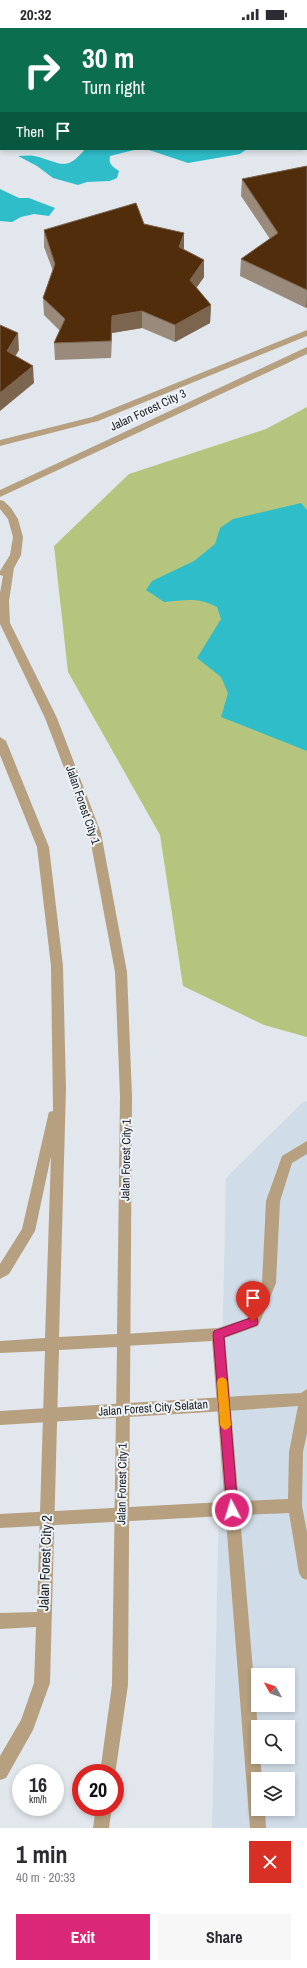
<!DOCTYPE html>
<html lang="en">
<head>
<meta charset="utf-8">
<style>
	body { margin:0; font-family:"Archivo Narrow",sans-serif; background:#f7f7f7; color:#2b2b33; height:100vh; display:flex; flex-direction:column; font-size:15px; white-space:nowrap }
	* { box-sizing:border-box; margin:0 }
	p { font-size:13px; color:#7c7c81 }
	.icon { flex:none; width:22px; height:22px; fill:none; stroke:currentColor; stroke-width:2; stroke-linecap:round; stroke-linejoin:round }
	.map { position:relative; height:1800px; overflow:hidden }
	.sheet { display:flex; flex-direction:column; background:#fff; flex:1 }
	.sheet>* { flex:none }
	.hud { position:absolute; left:0px; top:0px; width:307px; height:122px; box-shadow:0 2px 6px #0003; background:#0b6e4f; color:#fff; overflow:hidden }
	.needle { width:26px; rotate:310deg }
	.buttons { position:absolute; left:251px; top:1640px; display:grid; gap:8px }
	.buttons a { display:grid; place-items:center; width:44px; height:44px; border-radius:0px; background:#fff; box-shadow:0 2px 6px #0003; font-size:20px }
	.speed { position:absolute; left:12px; top:1736px; display:flex; gap:8px; font-size:20px; font-weight:700; text-align:center }
	.speed>* { display:grid; place-content:center; width:52px; height:52px; border-radius:50%; background:#fff; box-shadow:0 2px 6px #0003; line-height:1 }
	.speed small { font-size:10px; font-weight:400 }
	.speed .limit { border:6px solid #d22; background:#fff; color:#111 }
	.pin { position:absolute; display:grid; place-items:center; width:34px; height:34px; color:#fff; margin:-41px -17px; border-radius:50% 50% 50% 0; rotate:-45deg; box-shadow:0 0 4px #0007 }
	.pin .icon { rotate:45deg }
	.me { position:absolute; width:44px; margin:-22px; rotate:355deg; stroke-linejoin:round; filter:drop-shadow(0 0 3px #0008) }
	.turn { display:flex; align-items:center; gap:14px; height:84px; padding:0 16px; font-size:18px }
	.turn .icon { width:52px; height:52px; stroke-width:2.5 }
	.turn b { display:block; font-size:28px; line-height:34px }
	.then { display:flex; align-items:center; height:38px; padding:0 16px; background:#0003; gap:8px; font-size:15px }
	.round { display:grid; place-items:center; flex:none; width:42px; height:42px; border-radius:0px; background:#f7f7f7 }
	.summary { display:flex; align-items:center; justify-content:space-between; height:68px; padding:0 16px }
	h1 { font-size:24px; font-weight:700; line-height:30px }
	.button { display:flex; gap:8px; margin-top:auto; padding:8px 16px }
	.button a { flex:1; height:46px; border-radius:0px; background:#db2777; color:#fff; font-size:16px; font-weight:700; line-height:46px; text-align:center }
	.button a+a { background:#f7f7f7; color:#2b2b33 }
	.status { display:flex; justify-content:space-between; align-items:center; height:28px; padding:0 20px; background:#fff; direction:ltr }
	.status svg { height:11px; fill:currentColor }
	.map>svg:first-child { display:block }
</style>
</head>
<body>
<div class="status"><b>20:32</b><svg viewBox="0 0 49 12"><path d="M0 12V9h3v3zM5 12V6h3v6zM10 12V3h3v9zM15 12V0h3v12zM26 1h20v11H26zM47 4h2v5h-2z"/></svg></div>
<div class="map">
<svg width="307" height="1800" viewBox="0 0 307 1800">
	<rect width="100%" height="100%" fill="#e1e7ec"/>
	<!-- built -->
	<path fill="#d0dce7" fill-rule="evenodd" d="M307 1073V1800H212L226 1150 303 1074ZM258 1647H288V1677H258ZM258 1699H288V1729H258ZM258 1751H288V1781H258Z"/>
	<!-- green -->
	<polygon fill="#b6c57d" points="307,379 307,1009 264,997 183,958 160,807 68,644 54,518 129,446 266,401"/>
	<!-- water -->
	<g fill="#2fbdca">
		<polygon points="44,0 185,0 43,1"/>
		<path d="M85 121H138L110 128C108 136 113 139 119 143L117 150 110 153 87 154 78 157 53 150 37 138 18 128C23 128 29 127 34 128 59 133 65 146 85 121Z"/>
		<polygon points="146,121 247,121 240,126 188,135"/>
		<polygon points="0,161 19,170 29,170 55,180 49,188 34,186 21,189 12,194 0,193"/>
		<path d="M301 475 307 482V723L221 689 228 665 221 649 197 630 221 591 217 579C199 569 184 572 164 574L146 562 152 553 194 533 215 516 220 500 233 491Z"/>
	</g>
	<g fill="none" stroke-linecap="round" stroke-linejoin="round">
		<!-- service -->
		<g fill="#b6a080" fill-rule="evenodd">
			<rect x="306" y="33" width="1" height="4"/>
			<rect x="0" y="79" width="1" height="4"/>
			<polygon points="307,302 307,308 98,393 0,418 0,412 92,389"/>
			<polygon points="307,1113 307,1126 292,1135 280,1173 276,1255 260,1294 258,1298 225,1310 258,1702 258,1729 260,1729 262,1751 258,1751 258,1781 265,1781 266,1800 250,1800 212,1313 124,1318 119,1316 117,1312 119,1308 124,1306 218,1300 248,1290 262,1255 266,1173 282,1128"/>
		</g>
		<!-- minor -->
		<g fill="#b6a080" fill-rule="evenodd">
			<polygon points="307,319 307,326 0,469 0,462"/>
			<polygon points="307,1361 307,1405 303,1424 302,1478 307,1504 307,1552 302,1550 299,1545 289,1485 242,1487 237,1485 235,1480 237,1475 242,1473 288,1471 289,1424 298,1378 241,1382 236,1380 234,1375 236,1370 241,1368 301,1365"/>
		</g>
		<!-- tertiary -->
		<g fill="#b6a080" fill-rule="evenodd">
			<polygon points="0,472 4,473 11,480 18,491 23,509 21,527 14,540 9,573 10,595 57,690 101,805 127,944 132,1068 128,1657 115,1747 115,1745 100,1745 112,1657 117,1319 59,1322 50,1655 33,1702 6,1750 0,1752 0,1728 21,1692 34,1655 36,1599 0,1601 0,1585 37,1584 45,1323 0,1325 0,1313 45,1310 51,1128 35,1203 9,1246 0,1251 0,1236 22,1201 48,1088 49,1084 53,1083 51,938 37,819 0,727 0,709 6,713 49,819 63,938 66,1061 59,1309 117,1306 120,1068 115,944 89,805 45,690 0,596 0,565 3,548 0,547 0,543 10,527 13,509 8,491 0,481"/>
			<polygon points="96,1779 112,1779 109,1800 93,1800"/>
		</g>
		<!-- minor-bridge -->
		<g stroke="#b6a080" stroke-width="14">
			<polyline points="0,1390 241,1375"/>
			<polyline points="0,1493 242,1480"/>
		</g>
	</g>
	<!-- wall -->
	<g fill="#998a7c">
		<polygon points="307,138 307,279 306,280 240,248 241,231 270,211 241,168 242,151"/>
		<polygon points="144,196 184,205 184,221 204,249 196,260 211,277 210,295 175,314 142,300 112,305 111,330 55,332 54,315 60,303 44,287 43,270 53,243 44,219 44,202"/>
	</g>
	<!-- shaded-wall -->
	<g fill="#7c654f">
		<polygon points="184,205 184,222 179,219"/>
		<polygon points="204,232 204,249 190,269 190,252"/>
		<polygon points="307,267 307,279 306,280"/>
		<polygon points="211,277 210,295 175,314 175,297"/>
		<polygon points="142,283 142,300 112,305 111,330 112,288"/>
		<polygon points="18,305 19,322 8,341 7,323"/>
		<polygon points="33,338 34,355 0,383 0,365"/>
	</g>
	<!-- building -->
	<g fill="#512d0c" stroke="#7c654f">
		<polygon points="307,138 307,262 241,231 278,205 242,151"/>
		<polygon points="136,175 144,196 184,205 179,219 204,232 190,252 211,277 175,297 142,283 112,288 111,313 54,315 65,291 43,270 55,236 44,202"/>
		<polygon points="0,297 18,305 7,323 33,338 0,365"/>
	</g>
	<!-- route -->
	<polygon fill="#db2777" stroke="#8e194d" points="253,1289 257,1290 258,1294 257,1297 224,1309 238,1482 236,1485 232,1487 228,1485 227,1482 213,1306 214,1303"/>
	<!-- slow -->
	<polygon fill="#f59e0b" points="222,1349 226,1351 227,1354 231,1397 229,1400 225,1402 222,1400 220,1397 217,1354 218,1351"/>
	<g text-anchor="middle" stroke-width="4" stroke-linejoin="round" paint-order="stroke">
		<!-- street labels -->
		<g font-size="12" fill="#212325" stroke="#eef4f9">
			<text transform="translate(148 382) rotate(-25)" y="4">Jalan Forest City 3</text>
			<text transform="translate(83 777) rotate(71)" y="4">Jalan Forest City 1</text>
			<text transform="translate(126 1132) rotate(-89)" y="4">Jalan Forest City 1</text>
			<text transform="translate(153 1380) rotate(-4)" y="4">Jalan Forest City Selatan</text>
			<text transform="translate(122 1456) rotate(-89)" y="4">Jalan Forest City 1</text>
		</g>
		<!-- near-street labels -->
		<g font-size="14" fill="#212325" stroke="#eef4f9">
			<text transform="translate(45 1535) rotate(-88)" y="5">Jalan Forest City 2</text>
		</g>
	</g>
</svg>
<div class="buttons">
<a><svg class="needle" viewBox="-14 -14 28 28"><path d="M0-13l5 13h-10z" fill="#e53935"/><path d="M0 13l5-13h-10z" fill="#7c7c81"/></svg></a>
<a><svg class="icon" aria-label="search" viewBox="0 0 24 24"><circle cx="10" cy="10" r="6"/><path d="M15 15l6 6"/></svg></a>
<a><svg class="icon" aria-label="layers" viewBox="0 0 24 24"><path d="M12 4l9 5-9 5-9-5zM3 14l9 5 9-5"/></svg></a>
</div>
<div class="speed"><div>16<small>km/h</small></div><div class="limit">20</div></div>
<div class="pin" style="left:253px;top:1294px;background:#d93025"><svg class="icon" aria-label="arrive" viewBox="0 0 24 24"><path d="M6 21V4h12l-3 4 3 4H6"/></svg></div>
<svg class="me" style="left:232px;top:1482px" viewBox="-20 -20 40 40"><circle r="17" fill="#db2777" stroke="#fff" stroke-width="3"/><path d="M0-11L8 9 0 5-8 9z" fill="#fff"/></svg>
<div class="hud">
<div class="turn"><svg class="icon" aria-label="right" viewBox="0 0 24 24"><path d="M7 20v-9h11M14 6l5 5-5 5"/></svg><div><b>30 m</b>Turn right</div></div>
<div class="then">Then<svg class="icon" aria-label="arrive" viewBox="0 0 24 24"><path d="M6 21V4h12l-3 4 3 4H6"/></svg></div>
</div>
</div>
<section class="sheet">
<div class="summary"><div><h1>1 min</h1><p>40 m · 20:33</p></div><a class="round" style="background:#d93025;color:#fff"><svg class="icon" aria-label="close" viewBox="0 0 24 24"><path d="M6 6l12 12M18 6L6 18"/></svg></a></div>
<div class="button"><a>Exit</a><a>Share</a></div>
</section>
</body>
</html>
